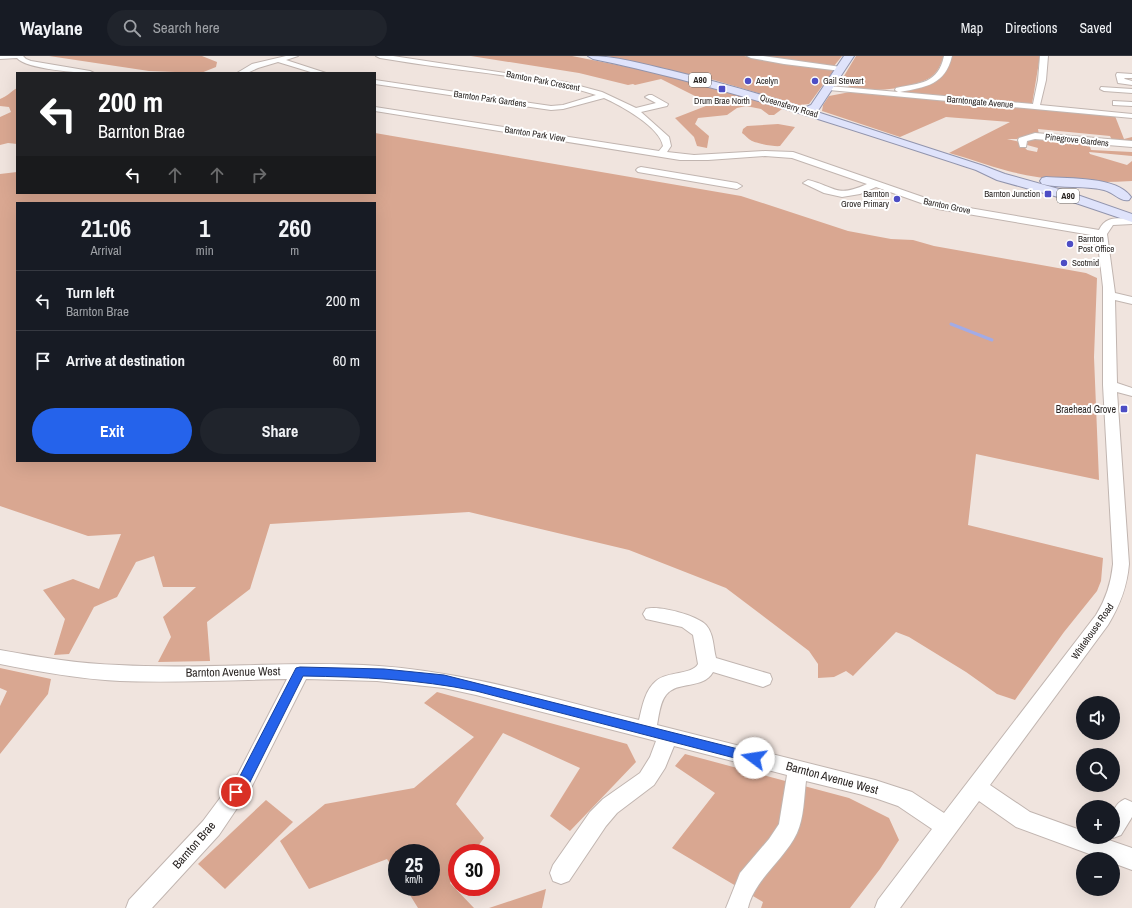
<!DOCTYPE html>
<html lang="en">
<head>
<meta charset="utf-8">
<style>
	body { margin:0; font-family:"Archivo Narrow",sans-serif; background:#20242c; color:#f1f3f6; height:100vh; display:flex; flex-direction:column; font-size:15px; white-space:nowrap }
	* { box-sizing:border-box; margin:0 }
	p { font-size:13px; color:#9ea1a6 }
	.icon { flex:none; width:22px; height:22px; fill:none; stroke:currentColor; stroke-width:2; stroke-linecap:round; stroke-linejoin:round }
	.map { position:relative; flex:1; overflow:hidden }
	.panel { position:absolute; left:16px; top:146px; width:360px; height:260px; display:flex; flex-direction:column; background:#171b24; border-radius:0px; box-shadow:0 4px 16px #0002 }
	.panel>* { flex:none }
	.hud { position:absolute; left:16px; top:16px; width:360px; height:122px; border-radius:0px; box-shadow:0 4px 16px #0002; background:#202124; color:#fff; overflow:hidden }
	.tools { position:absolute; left:1076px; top:640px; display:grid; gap:8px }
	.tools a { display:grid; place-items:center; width:44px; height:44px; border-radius:50%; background:#171b24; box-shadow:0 4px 16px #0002; font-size:20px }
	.speed { position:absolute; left:388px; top:788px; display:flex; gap:8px; font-size:20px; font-weight:700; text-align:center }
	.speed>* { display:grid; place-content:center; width:52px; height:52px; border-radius:50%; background:#171b24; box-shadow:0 4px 16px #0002; line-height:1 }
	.speed small { font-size:10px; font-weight:400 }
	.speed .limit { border:6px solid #d22; background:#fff; color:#111 }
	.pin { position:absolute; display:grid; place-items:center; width:34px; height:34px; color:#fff; margin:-17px; border:2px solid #fff; border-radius:50%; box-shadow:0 1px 4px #0007 }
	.me { position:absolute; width:44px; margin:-22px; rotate:284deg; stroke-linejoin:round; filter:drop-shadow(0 0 3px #0008) }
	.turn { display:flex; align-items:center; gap:14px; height:84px; padding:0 16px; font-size:18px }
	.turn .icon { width:52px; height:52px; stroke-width:2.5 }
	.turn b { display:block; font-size:28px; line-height:34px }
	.lanes { display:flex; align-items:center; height:38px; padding:0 16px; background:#0003; justify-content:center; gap:20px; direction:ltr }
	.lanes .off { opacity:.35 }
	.eta { display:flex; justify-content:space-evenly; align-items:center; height:68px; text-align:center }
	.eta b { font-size:24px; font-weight:700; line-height:28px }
	.primary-button { display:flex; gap:8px; margin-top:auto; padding:8px 16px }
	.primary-button a { flex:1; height:46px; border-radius:24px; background:#2563eb; color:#fff; font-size:16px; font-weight:700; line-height:46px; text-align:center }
	.primary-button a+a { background:#20242c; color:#f1f3f6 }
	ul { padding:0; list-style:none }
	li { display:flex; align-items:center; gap:12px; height:60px; padding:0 16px; border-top:1px solid #363941 }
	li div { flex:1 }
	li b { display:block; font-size:15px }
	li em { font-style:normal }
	header { display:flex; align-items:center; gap:24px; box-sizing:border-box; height:56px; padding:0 20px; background:#171b24; border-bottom:1px solid #363941 }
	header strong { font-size:19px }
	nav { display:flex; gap:22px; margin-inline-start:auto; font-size:14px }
	.search { width:280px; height:36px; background:#20242c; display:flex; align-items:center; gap:10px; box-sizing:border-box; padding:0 14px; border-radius:22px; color:#9ea1a6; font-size:15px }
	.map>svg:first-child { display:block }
</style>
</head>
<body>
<header>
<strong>Waylane</strong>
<div class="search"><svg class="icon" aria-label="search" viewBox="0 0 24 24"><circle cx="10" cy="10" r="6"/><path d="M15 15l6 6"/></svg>Search here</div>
<nav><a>Map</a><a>Directions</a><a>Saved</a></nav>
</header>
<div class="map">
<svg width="1132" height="852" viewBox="0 0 1132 852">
	<rect width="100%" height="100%" fill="#f0e4de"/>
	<!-- green -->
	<g fill="#d9a791" fill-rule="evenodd">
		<polygon points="49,0 202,0 217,6 216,11 201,17 149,15"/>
		<polygon points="471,0 572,0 658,17 734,37 782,53 774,59 769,59 761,53 746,50 737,52 727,59 698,62 695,68 709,80 707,92 697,90 694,81 675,62 711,48 661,23 635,29 633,28 628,29 579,17"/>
		<polygon points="607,0 744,0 834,14 809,48 799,49 714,24"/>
		<polygon points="757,0 842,0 834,10"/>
		<path d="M856 0H944C941 8 938 16 931 21 916 32 853 42 841 25Z"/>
		<path d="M952 0H1040L1032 48 900 36C905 34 912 33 918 32 940 27 944 20 952 0Z"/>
		<path d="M17 32V88L8 87 0 89V61L11 56 9 51 0 50V43C8 40 10 36 17 32Z"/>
		<path d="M850 36 1115 60 1124 83 1132 81V87L1112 84 1110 80 1038 73 1039 79H1027L1017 83H1007L1020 86 1027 94 1037 96 1038 92 1027 89 1028 84 1032 82 1089 87 1091 94 1132 96V100L1089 96 1090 98 1127 109 1132 105V125C1091 128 1048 125 1008 115 988 110 969 102 949 97L1010 66 946 61 900 81 822 55 823 49 829 40Z"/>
		<path d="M778 68 795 71 780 90C775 91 756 87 752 85 748 83 745 79 742 77L743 73 747 70Z"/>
		<path d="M375 77 741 140 848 175 891 183 913 184 934 190 1086 217 1097 222 1094 301 1099 424 976 398 968 469 1103 502 1101 525 1097 535 1064 576 1015 644 997 638 966 616 909 581 896 576 853 620 846 615 834 621 818 622V608L809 595 726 532 629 494 469 456 270 468 250 533 207 566 210 605 158 606 171 581 163 561 196 531H163L154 500 136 506 117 541 94 551 69 598 54 599 65 563 43 534 73 523 99 533 121 478 88 480 0 450V118L17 116V137H375ZM17 147H375V405H17Z"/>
		<polygon points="0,612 51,623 48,638 0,698 0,650 7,635 0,632"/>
		<polygon points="437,636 627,688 636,706 570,775 550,760 580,712 503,677 456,748 484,782 473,797 457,797 457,818 450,827 474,852 418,852 405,831 431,831 431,797 397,797 397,818 387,803 309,833 280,785 325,748 414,732 474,681 424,647"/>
		<polygon points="685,698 849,742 889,762 899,784 880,813 850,852 761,852 763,846 672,792 715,737 675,710"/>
		<polygon points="266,744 293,766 225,833 198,808"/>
		<polygon points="546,833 542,852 489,852"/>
	</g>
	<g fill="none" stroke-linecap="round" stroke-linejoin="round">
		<!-- stream -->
		<polyline stroke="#a2abe6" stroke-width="3" points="951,268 992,284"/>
		<!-- minor casing -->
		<g stroke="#c1b5b0" stroke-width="2">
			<g id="minor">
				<path d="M0 0H23L26 3 31 5 90 15 94 17C79 17 26 13 17 2L0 3Z"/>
				<polygon points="286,0 298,0 286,4 326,17 314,17 278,6 258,12 247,17 237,17 252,8"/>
				<path d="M376 0H393L565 26 602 36 636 52 656 47 645 41 649 39H652L668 48 667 50 641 56 669 81 671 90 667 96 694 99 765 95 793 96 940 147 1099 174C1106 159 1117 163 1132 162V168L1113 169 1107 178 1115 237 1132 241V248L1115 244 1117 327 1132 332V340L1117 336 1129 508C1127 531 1120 549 1108 569L990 729 1030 756 1083 775V781H1100L1132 792V814L1113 807V803H1103L1016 771 979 745 900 852H875L878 844 932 773 898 750 875 742 806 725C804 741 804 762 797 777 785 803 754 824 748 852H726L740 817 769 783 779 768 787 719 674 690 665 712 654 729 617 757 606 770 569 825 561 828 553 825 550 817 553 809 590 756 603 743 640 717 650 701 656 685 476 639 444 632 377 625 306 623 252 730 219 779 152 852H126L129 844 203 765 238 718 287 623C231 624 176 627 120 625 80 623 40 616 0 608V594C39 601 79 608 119 609 205 614 292 604 379 610 467 616 553 643 639 664 642 651 645 634 656 625 667 615 692 619 698 608L693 579 682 571 646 563 643 558 646 553C658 549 696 559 706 569 714 578 713 591 716 602L770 618 772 623 770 628 763 631 713 616C703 634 678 624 666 639 660 646 659 659 657 669L875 724 912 736 944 757 1096 559C1106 543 1111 527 1113 508L1103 329V231L1097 180 938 153 876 131 860 138 842 141 824 137 803 127 808 124C836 131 836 142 867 128L792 102 765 100 708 104H680L375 55V51L659 95 663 90C660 71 620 49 604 42L563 53 551 54 375 28V24L551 50 563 49 596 39C533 19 464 16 399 5L380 2Z"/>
				<polygon points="747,0 763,0 841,11 845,13 841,15 784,8 751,2"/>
				<path d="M944 0H952C945 29 926 31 900 36L1033 48 1038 24 1040 0H1048L1046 24 1040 49 1132 58V62L829 34 825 32 829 30 898 36 895 34 896 32C920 27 938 28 944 0Z"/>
				<polygon points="1117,17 1132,18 1132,22 1124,22 1125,23 1132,25 1132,29 1118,27 1116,19"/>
				<polygon points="1101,31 1132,33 1132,37 1104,35 1100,33"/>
				<polygon points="1113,45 1132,46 1132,50 1113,49"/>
				<polygon points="1035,77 1132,85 1132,91 1035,83 1027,85 1026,91 1020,91 1018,84 1019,82"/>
				<polygon points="641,111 737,127 742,130 737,133 638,116 636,114 638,112"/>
				<path d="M1125 743 1132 746V761L1121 779 1113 782 1110 781H1113C1113 766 1109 750 1125 743Z"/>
			</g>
		</g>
		<!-- major casing -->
		<g stroke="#9194ad" stroke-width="2">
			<g id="major">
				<path d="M588 0C616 0 643 8 669 14 715 25 760 38 804 52L811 49 844 0H854L819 53 814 55 984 110 1005 118 1066 135 1132 158V166L1058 141 997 124 976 114C849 73 724 30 593 3Z"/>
				<path d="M1046 121C1069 123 1117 120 1131 141L1129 144C1120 146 1115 137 1104 134 1084 129 1062 133 1042 128L1040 125 1042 122Z"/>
			</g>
		</g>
		<!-- minor -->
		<use href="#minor" fill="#fff" fill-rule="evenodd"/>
		<!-- major -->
		<use href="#major" fill="#dfe3fb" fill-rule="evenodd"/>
	</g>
	<!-- route -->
	<path fill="#2563eb" stroke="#184099" d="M300 611 384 613 444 619 754 697 759 698 761 702 759 706 754 707 476 635C417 623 363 621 303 620L249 728 241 740 236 742 232 740 230 736 240 720 296 612Z"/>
	<!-- markers -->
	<g fill="#4d4dc4" stroke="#fff" stroke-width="1.5">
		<circle cx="748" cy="25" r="4"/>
		<circle cx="815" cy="25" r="4"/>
		<rect x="718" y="29" width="8" height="8" rx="2"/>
		<rect x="1044" y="134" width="8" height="8" rx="2"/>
		<circle cx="897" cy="143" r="4"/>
		<circle cx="1070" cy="188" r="4"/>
		<circle cx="1064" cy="207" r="4"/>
		<rect x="1120" y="349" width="8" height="8" rx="2"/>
	</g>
	<g text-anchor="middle" stroke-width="4" stroke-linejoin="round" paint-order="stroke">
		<!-- shield labels -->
		<g fill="#fff" stroke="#696664" stroke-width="1">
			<rect x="689" y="17" width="22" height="14" rx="3"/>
			<rect x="1057" y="133" width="22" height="14" rx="3"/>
		</g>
		<g font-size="9" font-weight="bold" fill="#292422">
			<text x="700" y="27">A90</text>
			<text x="1068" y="143">A90</text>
		</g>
		<!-- far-street labels -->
		<g font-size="9" fill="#292422" stroke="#fff">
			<text transform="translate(543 25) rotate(11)" y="3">Barnton Park Crescent</text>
			<text transform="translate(490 43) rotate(8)" y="3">Barnton Park Gardens</text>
			<text transform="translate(980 46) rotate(5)" y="3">Barntongate Avenue</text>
			<text transform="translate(789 50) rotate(17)" y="3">Queensferry Road</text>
			<text transform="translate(535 78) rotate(9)" y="3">Barnton Park View</text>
			<text transform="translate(1077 84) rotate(6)" y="3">Pinegrove Gardens</text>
			<text transform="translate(947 150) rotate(12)" y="3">Barnton Grove</text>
		</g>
		<!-- far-poi labels -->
		<g font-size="9" fill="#292422" stroke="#fff" text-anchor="start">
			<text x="756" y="28">Acelyn</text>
			<text x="823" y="28">Gail Stewart</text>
			<text x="722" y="48" text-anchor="middle">Drum Brae North</text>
			<text x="889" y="141" text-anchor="end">Barnton<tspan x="889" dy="10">Grove Primary</tspan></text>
			<text x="1040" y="141" text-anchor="end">Barnton Junction</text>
			<text x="1078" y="186">Barnton<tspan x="1078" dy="10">Post Office</tspan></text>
			<text x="1072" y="210">Scotmid</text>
		</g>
		<!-- poi labels -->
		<g font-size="10" fill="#292422" stroke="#fff" text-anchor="end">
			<text x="1116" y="357">Braehead Grove</text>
		</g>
		<!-- street labels -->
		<g font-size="10" fill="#292422" stroke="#fff">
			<text transform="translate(1092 575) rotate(-55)" y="4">Whitehouse Road</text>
		</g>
		<!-- near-street labels -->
		<g font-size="12" fill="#292422" stroke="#fff">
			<text transform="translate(233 616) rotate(-1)" y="4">Barnton Avenue West</text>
			<text transform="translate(832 722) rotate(15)" y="4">Barnton Avenue West</text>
			<text transform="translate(194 789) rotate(-49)" y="4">Barnton Brae</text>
		</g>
	</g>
</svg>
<div class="tools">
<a><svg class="icon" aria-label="sound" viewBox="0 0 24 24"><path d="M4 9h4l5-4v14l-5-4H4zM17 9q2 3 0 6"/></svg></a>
<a><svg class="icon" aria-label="search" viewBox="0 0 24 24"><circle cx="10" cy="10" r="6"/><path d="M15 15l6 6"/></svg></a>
<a>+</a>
<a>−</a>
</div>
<div class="speed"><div>25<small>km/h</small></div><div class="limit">30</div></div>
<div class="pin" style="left:236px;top:736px;background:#d93025"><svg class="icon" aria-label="arrive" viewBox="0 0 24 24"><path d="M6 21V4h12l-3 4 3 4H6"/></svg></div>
<svg class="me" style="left:754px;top:702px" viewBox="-20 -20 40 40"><circle r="19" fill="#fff"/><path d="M0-13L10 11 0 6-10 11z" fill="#2563eb"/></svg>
<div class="hud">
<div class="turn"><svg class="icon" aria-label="left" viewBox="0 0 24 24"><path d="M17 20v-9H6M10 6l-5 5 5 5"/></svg><div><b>200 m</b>Barnton Brae</div></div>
<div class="lanes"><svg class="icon" aria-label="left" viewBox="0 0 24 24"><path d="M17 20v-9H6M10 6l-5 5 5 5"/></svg><svg class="icon off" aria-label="ahead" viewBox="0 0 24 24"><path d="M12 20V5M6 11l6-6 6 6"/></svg><svg class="icon off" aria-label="ahead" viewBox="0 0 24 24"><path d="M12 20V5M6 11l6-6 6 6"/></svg><svg class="icon off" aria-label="right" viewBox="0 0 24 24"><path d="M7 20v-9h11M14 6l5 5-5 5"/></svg></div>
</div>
<section class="panel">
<div class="eta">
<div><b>21:06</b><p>Arrival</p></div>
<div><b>1</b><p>min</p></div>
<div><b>260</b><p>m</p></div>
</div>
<ul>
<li><svg class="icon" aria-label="left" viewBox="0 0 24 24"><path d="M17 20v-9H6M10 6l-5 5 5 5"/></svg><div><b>Turn left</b><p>Barnton Brae</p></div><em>200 m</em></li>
<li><svg class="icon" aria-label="arrive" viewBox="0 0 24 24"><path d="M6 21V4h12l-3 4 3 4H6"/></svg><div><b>Arrive at destination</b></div><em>60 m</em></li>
</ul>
<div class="primary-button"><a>Exit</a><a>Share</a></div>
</section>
</div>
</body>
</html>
